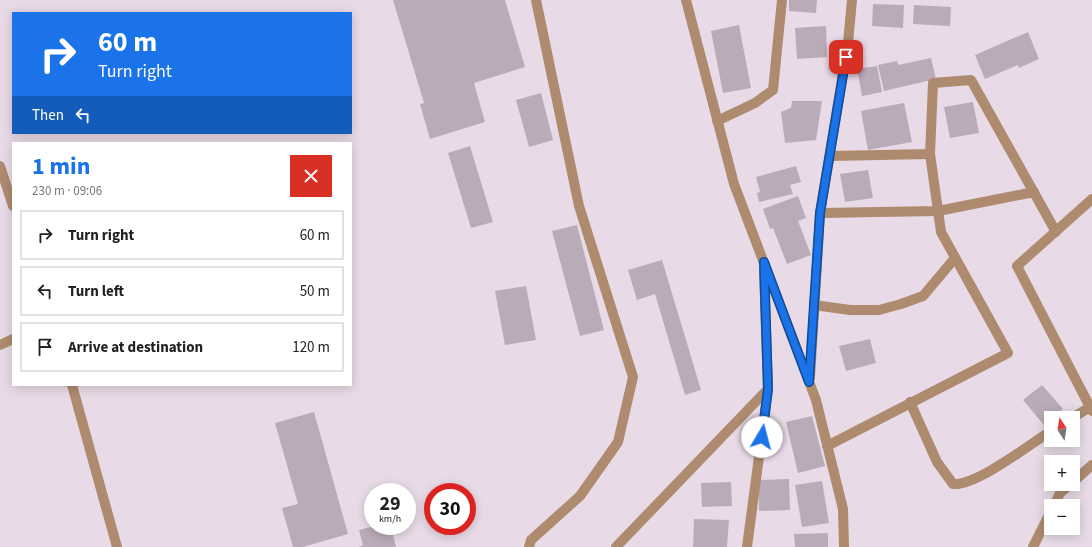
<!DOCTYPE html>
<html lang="en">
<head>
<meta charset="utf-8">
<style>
	body { margin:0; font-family:"Source Sans 3",sans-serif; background:#f6f6f6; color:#222; height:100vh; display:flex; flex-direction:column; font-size:15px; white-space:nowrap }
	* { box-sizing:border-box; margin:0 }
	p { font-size:13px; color:#767676 }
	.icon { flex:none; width:22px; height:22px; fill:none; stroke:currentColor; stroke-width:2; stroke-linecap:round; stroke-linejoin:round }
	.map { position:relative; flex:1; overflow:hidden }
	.drawer { position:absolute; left:12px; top:142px; width:340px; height:244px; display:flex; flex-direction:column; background:#fff; border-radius:0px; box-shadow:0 2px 10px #0003 }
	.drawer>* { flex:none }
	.hud { position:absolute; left:12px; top:12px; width:340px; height:122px; border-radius:0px; box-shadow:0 2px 10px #0003; background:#1a73e8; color:#fff; overflow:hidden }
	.needle { width:26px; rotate:348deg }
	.buttons { position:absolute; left:1044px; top:411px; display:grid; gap:8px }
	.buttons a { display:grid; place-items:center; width:36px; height:36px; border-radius:0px; background:#fff; box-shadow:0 2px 10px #0003; font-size:20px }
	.speed { position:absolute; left:364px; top:483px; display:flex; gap:8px; font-size:20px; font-weight:700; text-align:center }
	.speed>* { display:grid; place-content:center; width:52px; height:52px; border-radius:50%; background:#fff; box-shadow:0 2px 10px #0003; line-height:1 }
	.speed small { font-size:10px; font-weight:400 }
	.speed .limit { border:6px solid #d22; background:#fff; color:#111 }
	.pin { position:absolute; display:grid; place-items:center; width:34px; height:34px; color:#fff; margin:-17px; border-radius:8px; box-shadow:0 2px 6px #0006 }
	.me { position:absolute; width:44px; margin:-22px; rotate:8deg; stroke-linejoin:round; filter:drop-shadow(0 0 3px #0008) }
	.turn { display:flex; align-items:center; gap:14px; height:84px; padding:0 20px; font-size:18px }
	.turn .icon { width:52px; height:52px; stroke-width:2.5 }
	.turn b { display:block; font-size:28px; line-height:34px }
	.then { display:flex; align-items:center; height:38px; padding:0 20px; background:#0003; gap:8px; font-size:15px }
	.round { display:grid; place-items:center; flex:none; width:42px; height:42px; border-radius:0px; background:#f6f6f6 }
	.overview { display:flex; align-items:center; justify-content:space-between; height:68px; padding:0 20px }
	h1 { font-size:24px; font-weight:700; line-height:30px; color:#1a73e8 }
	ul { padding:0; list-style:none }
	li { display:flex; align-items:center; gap:12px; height:50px; margin:0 8px 6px; padding:0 12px; border:2px solid #e0e0e0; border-radius:0px }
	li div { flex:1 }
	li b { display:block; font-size:15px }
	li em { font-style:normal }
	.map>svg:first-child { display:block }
</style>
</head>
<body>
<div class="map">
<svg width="1092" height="547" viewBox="0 0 1092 547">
	<rect width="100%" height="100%" fill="#e8dbe7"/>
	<!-- building -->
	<g fill="#b9acb8">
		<polygon points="393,0 505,0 525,67 474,83 485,122 430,139 420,104 424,103"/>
		<polygon points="789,0 817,0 816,13 789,11"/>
		<polygon points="873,4 904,5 903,28 872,26"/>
		<polygon points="914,5 951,7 950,26 913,24"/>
		<polygon points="739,25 751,88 723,93 711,31"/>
		<polygon points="826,26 827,57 797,59 795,28"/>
		<polygon points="1028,32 1039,59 1019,68 1018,65 985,79 975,55"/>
		<polygon points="931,58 936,79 884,91 878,65 897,61 898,65"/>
		<polygon points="877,66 882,92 862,96 857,69"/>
		<polygon points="541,93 553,140 529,147 516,100"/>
		<polygon points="792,101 822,101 816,140 785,143 781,112 791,108"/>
		<polygon points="973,102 979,133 950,138 944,107"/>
		<polygon points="904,103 912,142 868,150 861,111"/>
		<polygon points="470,146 493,222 471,228 448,153"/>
		<polygon points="796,166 801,182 790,185 793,194 759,202 757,193 760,192 756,177"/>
		<polygon points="868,170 873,198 845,202 840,174"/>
		<polygon points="798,196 806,218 798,221 811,255 787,264 773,228 770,229 763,209"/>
		<polygon points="577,225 604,330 580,336 552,231"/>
		<polygon points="662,260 701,390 685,395 655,294 637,300 628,270"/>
		<polygon points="526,286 536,340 505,345 495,291"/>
		<polygon points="870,339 876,363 846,371 839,346"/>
		<polygon points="1042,385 1063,409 1044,425 1023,400"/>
		<polygon points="314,412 348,534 303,547 293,547 282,508 298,504 275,423"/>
		<polygon points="812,416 825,466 798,473 786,422"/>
		<polygon points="789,479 790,510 759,511 759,480"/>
		<polygon points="822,481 829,523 802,527 795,485"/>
		<polygon points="731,482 732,506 702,507 701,483"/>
		<polygon points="694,519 729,520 727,547 693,547"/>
		<polygon points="375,526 391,526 396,547 359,547 363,545 359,530"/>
		<polygon points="828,533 828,547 795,547 794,534"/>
	</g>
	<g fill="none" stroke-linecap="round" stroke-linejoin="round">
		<!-- minor -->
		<g stroke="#ae8b6f" stroke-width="10">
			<polyline points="686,0 734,184 816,400 843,509 844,547"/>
			<polyline points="717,121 755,103 773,90 782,0"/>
			<polyline points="830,156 930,154"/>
			<polyline points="1092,199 1017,266 1092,411"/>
			<polyline points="820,213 938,211 1034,192"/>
			<polyline points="814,305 850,310 879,310 901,304 923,296 955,258"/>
			<polyline points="0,345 13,339"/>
			<polyline points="810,378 820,213 848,43 852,0"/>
			<path d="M910 402 937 462 953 484C976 486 1029 445 1051 431"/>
			<polyline points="1072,418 1090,407"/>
			<polyline points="827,446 1008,353 941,232 930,154 933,83 971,80 1056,232"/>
			<polyline points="1073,482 1092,465"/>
			<polyline points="1054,506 1060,493 1071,484"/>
			<polyline points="529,547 531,540 580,496 618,442 633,377 579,206 536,0"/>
			<polyline points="616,547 768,389"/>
			<polyline points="747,547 768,389 764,271"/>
			<polyline points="1033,547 1051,511"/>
		</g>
		<!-- tertiary -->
		<g stroke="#ae8b6f" stroke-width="10">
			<polyline points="0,166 13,206"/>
			<polyline points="72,385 117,547"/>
		</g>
	</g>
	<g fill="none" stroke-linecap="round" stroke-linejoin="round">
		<!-- route casing -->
		<g stroke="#114b97" stroke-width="10">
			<polyline id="route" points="762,437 768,389 764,262 809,382 820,213 846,57"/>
		</g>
		<!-- route -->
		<use href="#route" stroke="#1a73e8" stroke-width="7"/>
	</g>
</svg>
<div class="buttons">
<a><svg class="needle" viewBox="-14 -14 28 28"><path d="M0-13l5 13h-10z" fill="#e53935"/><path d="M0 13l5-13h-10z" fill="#767676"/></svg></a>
<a>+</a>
<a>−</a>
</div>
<div class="speed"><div>29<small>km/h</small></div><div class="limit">30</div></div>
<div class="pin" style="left:846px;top:57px;background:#d93025"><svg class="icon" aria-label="arrive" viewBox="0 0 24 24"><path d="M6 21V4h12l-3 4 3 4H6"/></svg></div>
<svg class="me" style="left:762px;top:437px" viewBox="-20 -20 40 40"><circle r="19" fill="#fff"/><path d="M0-13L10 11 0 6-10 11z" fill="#1a73e8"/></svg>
<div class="hud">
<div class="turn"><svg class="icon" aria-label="right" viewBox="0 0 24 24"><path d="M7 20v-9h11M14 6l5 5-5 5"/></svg><div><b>60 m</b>Turn right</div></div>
<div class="then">Then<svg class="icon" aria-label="left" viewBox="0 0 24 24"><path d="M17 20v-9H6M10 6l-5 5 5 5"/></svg></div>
</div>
<section class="drawer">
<div class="overview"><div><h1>1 min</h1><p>230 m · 09:06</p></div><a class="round" style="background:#d93025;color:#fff"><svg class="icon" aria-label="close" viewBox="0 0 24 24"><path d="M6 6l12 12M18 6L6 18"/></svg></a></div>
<ul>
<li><svg class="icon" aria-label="right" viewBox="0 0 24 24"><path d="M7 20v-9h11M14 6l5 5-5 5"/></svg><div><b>Turn right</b></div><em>60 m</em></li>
<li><svg class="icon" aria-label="left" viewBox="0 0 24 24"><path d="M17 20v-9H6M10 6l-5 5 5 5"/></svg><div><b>Turn left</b></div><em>50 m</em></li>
<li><svg class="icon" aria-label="arrive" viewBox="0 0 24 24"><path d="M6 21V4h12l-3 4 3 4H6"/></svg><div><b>Arrive at destination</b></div><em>120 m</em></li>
</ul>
</section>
</div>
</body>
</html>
